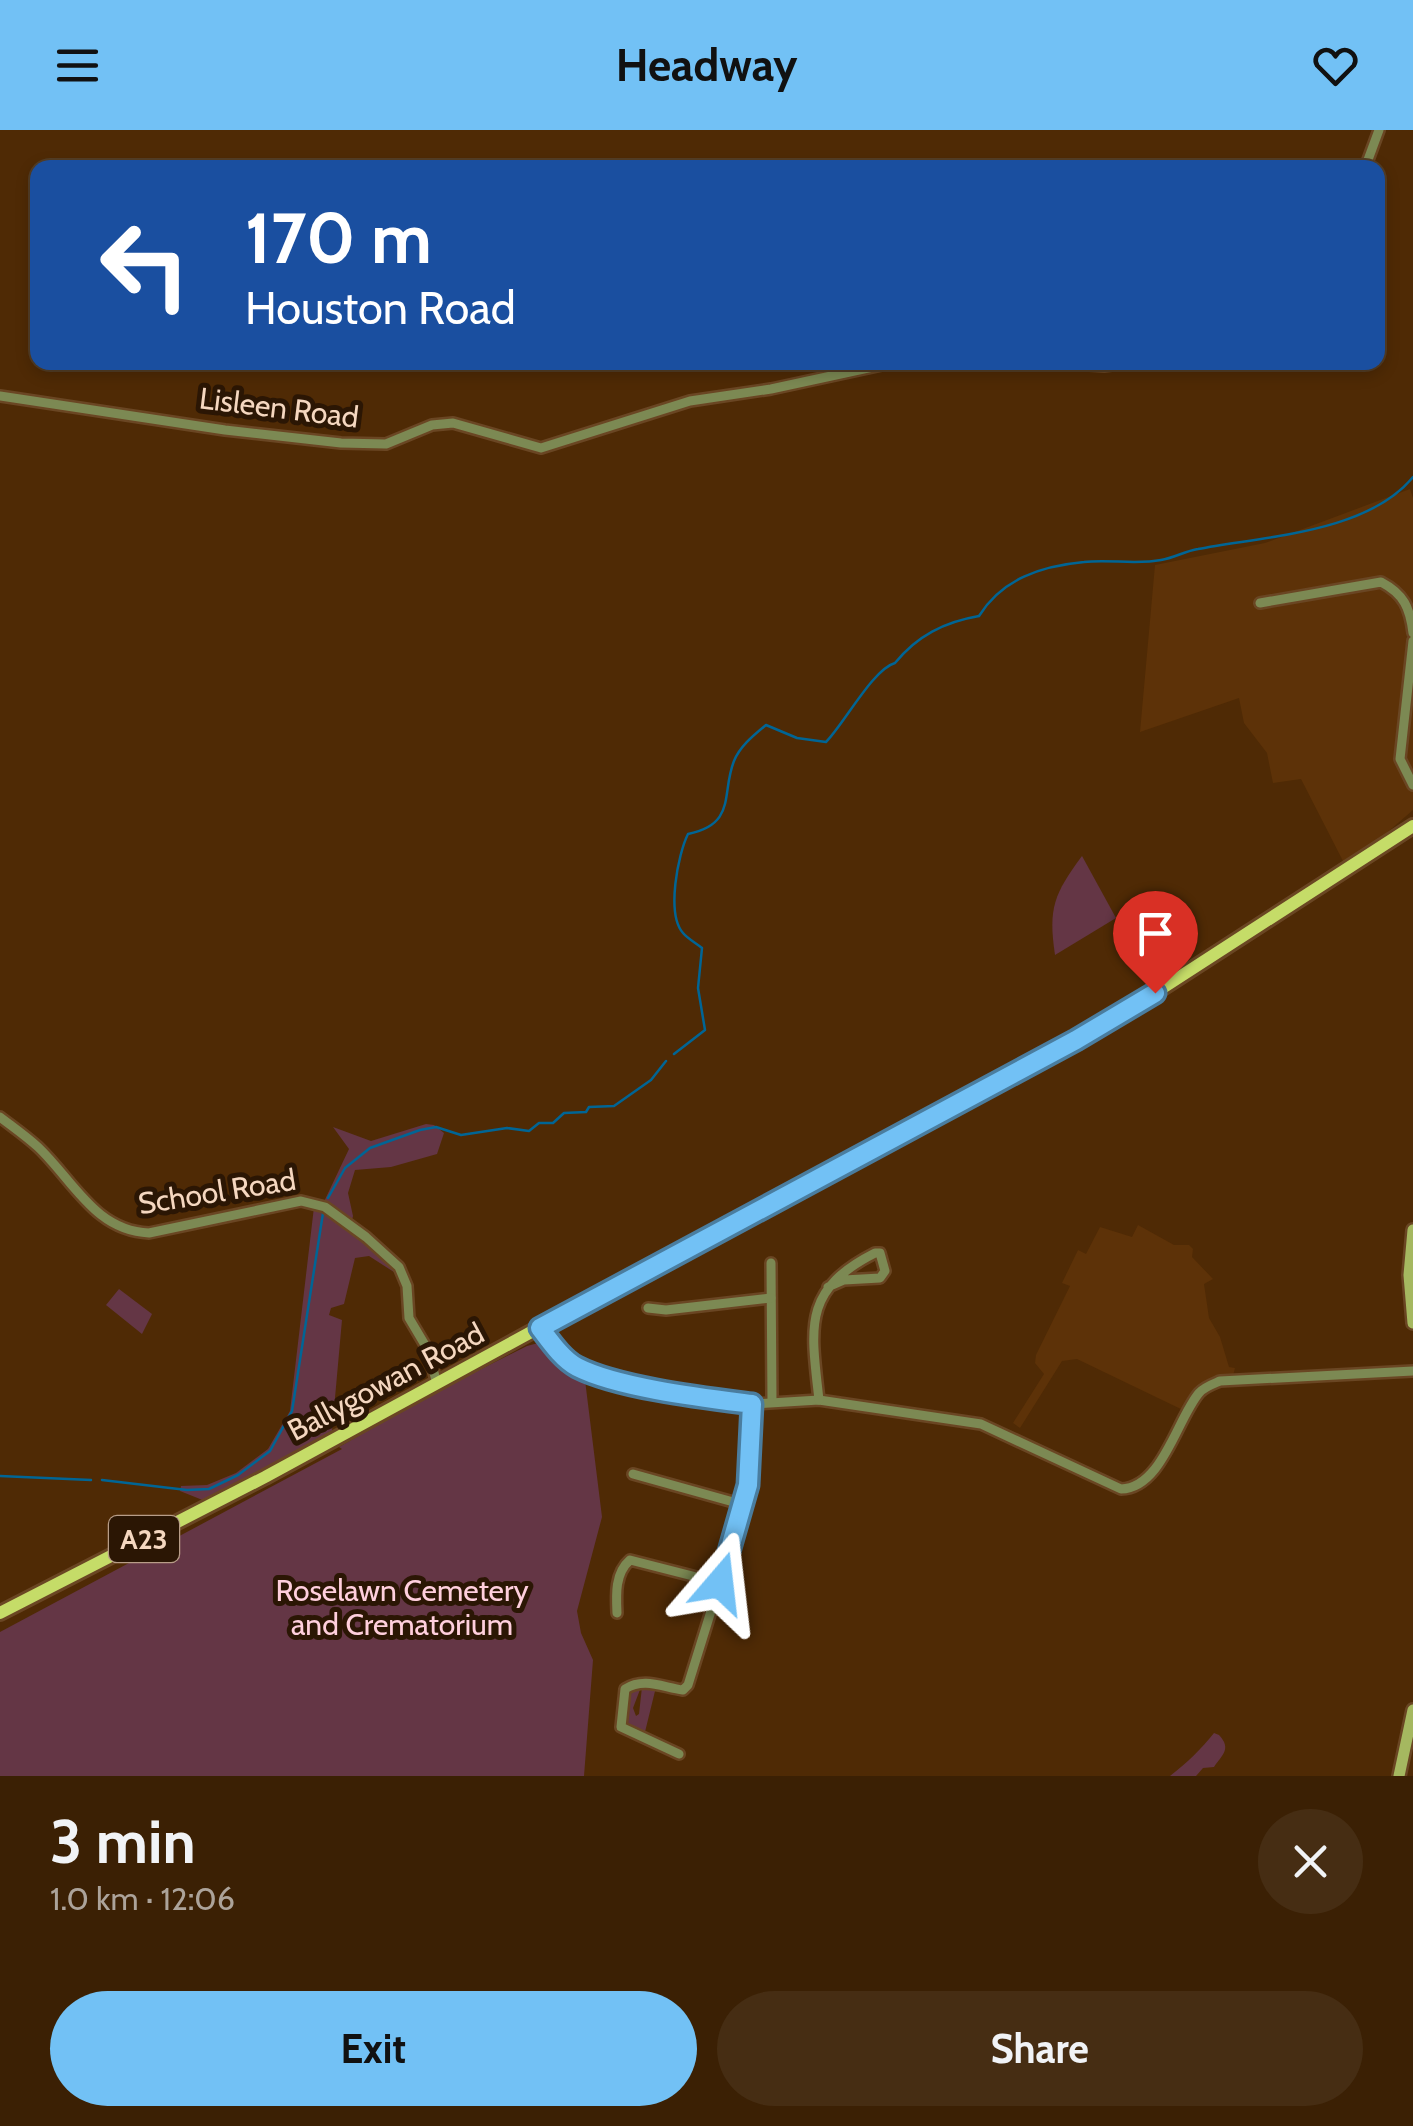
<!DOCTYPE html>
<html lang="en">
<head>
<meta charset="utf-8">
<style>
	body { margin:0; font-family:Cabin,sans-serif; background:#462d13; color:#f1f3f6; height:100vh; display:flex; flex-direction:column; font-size:38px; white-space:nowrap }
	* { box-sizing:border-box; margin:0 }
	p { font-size:32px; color:#aca39a }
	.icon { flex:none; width:55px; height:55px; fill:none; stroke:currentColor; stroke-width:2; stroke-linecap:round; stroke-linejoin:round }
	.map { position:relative; height:1646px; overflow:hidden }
	.side { display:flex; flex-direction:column; background:#3b2004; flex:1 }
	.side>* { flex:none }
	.guide { position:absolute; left:30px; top:30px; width:1355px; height:210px; border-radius:20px; box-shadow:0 5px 15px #0003,0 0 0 2px #543e26; background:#1a4fa0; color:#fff; overflow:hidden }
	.pin { position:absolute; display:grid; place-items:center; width:85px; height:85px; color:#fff; margin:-102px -42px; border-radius:50% 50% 50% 0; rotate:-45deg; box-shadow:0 0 10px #0007 }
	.pin .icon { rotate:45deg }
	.me { position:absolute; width:110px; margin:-55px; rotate:17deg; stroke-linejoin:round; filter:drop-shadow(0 0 8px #0008) }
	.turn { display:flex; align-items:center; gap:35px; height:210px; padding:0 50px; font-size:45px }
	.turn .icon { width:130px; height:130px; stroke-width:2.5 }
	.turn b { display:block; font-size:70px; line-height:85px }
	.round { display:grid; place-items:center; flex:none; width:105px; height:105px; border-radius:52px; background:#462d13 }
	.overview { display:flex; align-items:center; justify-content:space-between; height:170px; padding:0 50px }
	h1 { font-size:60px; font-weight:800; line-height:75px }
	.primary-button { display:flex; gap:20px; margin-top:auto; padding:20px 50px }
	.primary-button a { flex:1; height:115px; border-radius:60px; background:#72c1f5; color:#111; font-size:40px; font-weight:800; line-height:115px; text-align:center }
	.primary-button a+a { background:#462d13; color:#f1f3f6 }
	header { display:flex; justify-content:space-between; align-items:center; height:130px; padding:0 50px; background:#72c1f5; color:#111; font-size:45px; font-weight:800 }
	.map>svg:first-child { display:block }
</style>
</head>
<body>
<header><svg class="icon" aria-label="menu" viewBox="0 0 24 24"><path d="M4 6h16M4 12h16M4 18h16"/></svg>Headway<svg class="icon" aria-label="heart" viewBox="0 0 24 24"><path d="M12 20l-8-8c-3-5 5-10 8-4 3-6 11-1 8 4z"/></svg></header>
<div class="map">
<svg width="1413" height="1646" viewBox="0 0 1413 1646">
	<rect width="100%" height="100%" fill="#4f2a05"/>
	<!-- built -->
	<g fill="#5d3208">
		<polygon points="1410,359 1413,368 1413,680 1383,706 1344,733 1301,649 1273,653 1267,623 1244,593 1239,568 1140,602 1155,435 1265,413"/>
		<polygon points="1138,1095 1174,1115 1189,1115 1193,1119 1192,1127 1213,1149 1204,1154 1209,1188 1220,1207 1229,1237 1235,1238 1233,1246 1198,1257 1185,1281 1077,1229 1062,1231 1020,1298 1013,1293 1044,1244 1035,1233 1036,1225 1070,1156 1062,1153 1078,1120 1086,1124 1100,1097 1132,1107"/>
	</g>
	<!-- green -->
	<g fill="#643645">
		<path d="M1082 726 1116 788 1055 825C1048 778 1054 764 1082 726Z"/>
		<polygon points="426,994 434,995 444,1003 437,1024 391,1037 355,1040 348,1063 353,1086 350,1099 392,1135 397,1144 369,1126 355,1128 344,1174 331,1178 329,1185 342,1190 332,1301 205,1371 180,1361 181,1356 207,1355 236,1343 268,1319 290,1281 314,1077 321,1078 349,1019 333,997 371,1011"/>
		<polygon points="119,1159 152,1184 142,1204 106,1175"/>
		<polygon points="542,1212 571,1243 585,1250 602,1387 577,1481 581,1503 593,1530 584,1646 0,1646 0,1502 342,1319 339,1317 433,1263 527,1216"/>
		<polygon points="641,1557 633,1578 636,1586 639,1584 642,1557 656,1557 644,1606 625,1595 630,1560"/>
		<path d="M1214 1603 1219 1605C1232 1619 1222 1625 1214 1637L1203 1638 1196 1646H1170C1187 1633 1201 1619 1214 1603Z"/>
	</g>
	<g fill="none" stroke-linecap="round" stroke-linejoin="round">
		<!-- stream -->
		<g stroke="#006595" stroke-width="2.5">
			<path d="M674 924 705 900 698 858 702 818C696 813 688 809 683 803 666 784 678 724 688 704 737 694 721 663 734 631 740 616 754 605 766 595L797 608 826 612C844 594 873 539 895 533 917 506 944 492 979 486 1002 449 1041 436 1084 432 1109 429 1136 435 1161 430 1174 428 1185 421 1198 419 1265 406 1367 403 1413 347"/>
			<polyline points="328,1068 345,1038 370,1018 420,1000 436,997 461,1005 507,998 529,1001 539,993 553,993 564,983 586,982 589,977 614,976 651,950 666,931"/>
			<polyline points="0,1346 91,1350"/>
			<polyline points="102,1350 187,1360 209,1359 238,1345 270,1321 292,1281 323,1083"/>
		</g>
		<!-- street casing -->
		<g stroke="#6a4623" stroke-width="14">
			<g id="street">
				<polyline points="1365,38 1379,0"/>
				<polyline points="1045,232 1104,236 1135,232"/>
				<polyline points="0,266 225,300 341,313 386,314 432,295 453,293 541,318 690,271 771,259 896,232"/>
				<path d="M1260 473 1381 452C1404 464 1410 478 1413 503"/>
				<polyline points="1413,511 1400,629 1413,655"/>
				<path d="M0 987C13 997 26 1006 38 1017 73 1050 95 1101 149 1103L301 1071 325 1077 366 1107 399 1137 407 1156 409 1188 428 1220 437 1254"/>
				<polyline points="771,1133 772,1271"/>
				<polyline points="648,1178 666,1180 771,1168"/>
				<path d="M539 1198 574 1236 594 1243 701 1267 752 1274 819 1270 981 1294 1121 1359C1162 1358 1177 1289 1199 1263 1204 1257 1213 1254 1220 1251L1413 1241"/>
				<path d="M819 1270C811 1197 802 1160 875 1123H880L885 1141 880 1148 844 1150 828 1157"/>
				<polyline points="633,1344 744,1375"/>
				<path d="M617 1483C616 1464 615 1443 630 1430L720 1453"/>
				<path d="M679 1624 621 1597 625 1559C644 1547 662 1557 683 1560L688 1555 744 1375 748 1355 752 1274"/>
			</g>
		</g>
		<!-- secondary casing -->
		<g stroke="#6a4623" stroke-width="16">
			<g id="secondary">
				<polyline points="1413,1100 1409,1145 1413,1193"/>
				<polyline points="1399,1646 1413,1580"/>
			</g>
		</g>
		<!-- primary casing -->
		<g stroke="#6a4623" stroke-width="18">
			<polyline id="primary" points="0,1483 265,1347 801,1055 1076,911 1127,881 1413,696"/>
		</g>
		<!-- street -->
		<use href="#street" stroke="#7c8953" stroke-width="9"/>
		<!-- secondary -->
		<use href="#secondary" stroke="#a5b860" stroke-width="11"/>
		<!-- primary -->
		<use href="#primary" stroke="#c5dc68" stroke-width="12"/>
	</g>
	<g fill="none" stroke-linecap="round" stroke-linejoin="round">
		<!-- route casing -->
		<g stroke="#4a7d9f" stroke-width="25">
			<path id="route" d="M720 1453 748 1355 752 1274C705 1268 618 1258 577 1237 562 1229 550 1211 540 1198L1076 910 1155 863"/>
		</g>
		<!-- route -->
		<use href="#route" stroke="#72c1f5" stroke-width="18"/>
	</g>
	<g text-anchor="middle" stroke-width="10" stroke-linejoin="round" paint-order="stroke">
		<!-- shield labels -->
		<rect fill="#2b1604" stroke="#b89d88" stroke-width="2.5" x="109" y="1386" width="70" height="46" rx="8"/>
		<g font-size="28" font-weight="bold" fill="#f5d7c0">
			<text x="144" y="1419">A23</text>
		</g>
		<!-- street labels -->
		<g font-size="30" fill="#f5d7c0" stroke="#2b1604">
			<text transform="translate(279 278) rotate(7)" y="10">Lisleen Road</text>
			<text transform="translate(217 1062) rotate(-9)" y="10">School Road</text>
			<text transform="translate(386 1252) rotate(-28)" y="10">Ballygowan Road</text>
		</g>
		<!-- park labels -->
		<g font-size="30" fill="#ffcfdd" stroke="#2b1604">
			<text x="402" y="1471">Roselawn Cemetery<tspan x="402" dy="34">and Crematorium</tspan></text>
		</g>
	</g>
</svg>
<div class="pin" style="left:1155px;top:863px;background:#d93025"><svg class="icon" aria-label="arrive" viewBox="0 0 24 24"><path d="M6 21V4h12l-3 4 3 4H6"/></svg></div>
<svg class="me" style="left:720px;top:1453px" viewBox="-20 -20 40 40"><path d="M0-17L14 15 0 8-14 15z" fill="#72c1f5" stroke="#fff" stroke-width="4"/></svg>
<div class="guide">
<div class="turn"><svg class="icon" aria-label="left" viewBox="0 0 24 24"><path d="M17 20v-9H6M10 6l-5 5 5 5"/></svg><div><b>170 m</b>Houston Road</div></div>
</div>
</div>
<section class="side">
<div class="overview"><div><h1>3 min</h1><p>1.0 km · 12:06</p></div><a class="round"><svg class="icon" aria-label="close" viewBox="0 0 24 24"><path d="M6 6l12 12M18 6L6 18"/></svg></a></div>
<div class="primary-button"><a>Exit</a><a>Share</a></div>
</section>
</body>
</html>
